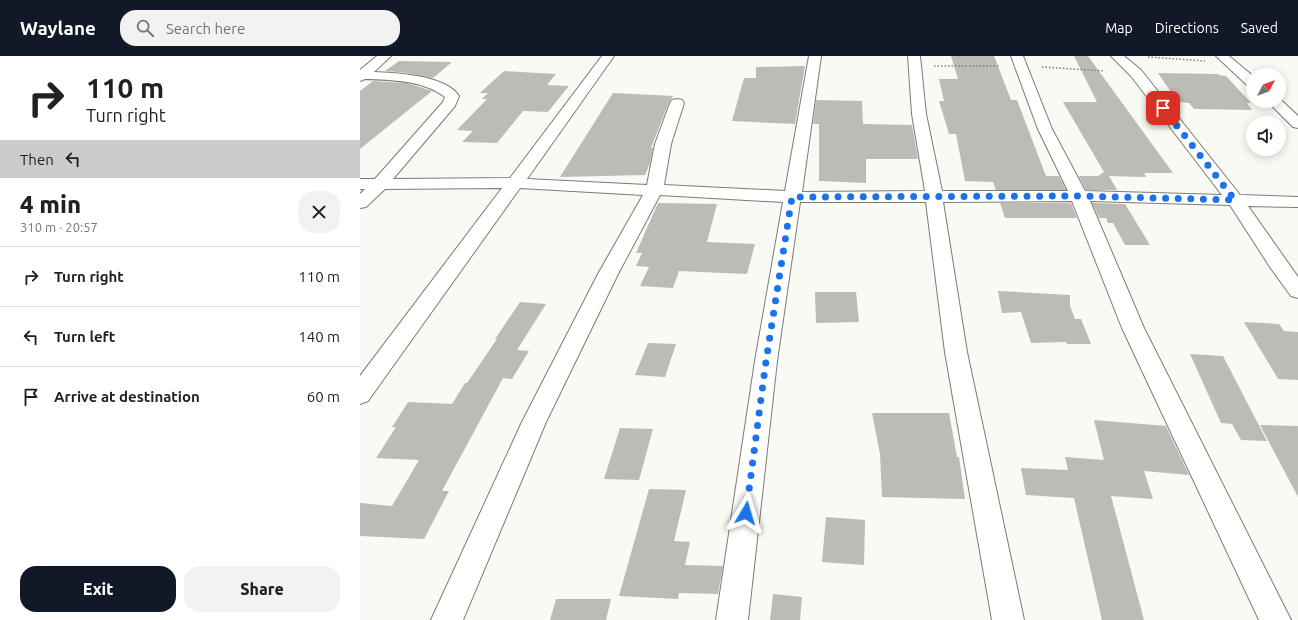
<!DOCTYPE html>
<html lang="en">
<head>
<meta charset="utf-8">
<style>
	body { margin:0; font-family:Ubuntu,sans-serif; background:#f2f2f2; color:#202124; height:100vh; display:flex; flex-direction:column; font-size:15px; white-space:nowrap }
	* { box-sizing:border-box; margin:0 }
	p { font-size:13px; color:#757577 }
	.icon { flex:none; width:22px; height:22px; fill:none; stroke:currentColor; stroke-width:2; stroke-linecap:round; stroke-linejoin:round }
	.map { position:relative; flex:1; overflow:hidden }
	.side { display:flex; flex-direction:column; background:#fff; width:360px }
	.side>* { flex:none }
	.banner { background:#fff; color:#202124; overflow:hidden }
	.needle { width:26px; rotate:49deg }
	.controls { position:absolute; left:886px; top:12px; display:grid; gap:8px }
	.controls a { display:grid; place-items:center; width:40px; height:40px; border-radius:50%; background:#fff; box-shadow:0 2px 10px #0003; font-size:20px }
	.pin { position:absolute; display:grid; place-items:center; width:34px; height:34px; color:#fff; margin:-17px; border-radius:8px; box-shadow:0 2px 6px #0006 }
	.me { position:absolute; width:44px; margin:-22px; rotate:7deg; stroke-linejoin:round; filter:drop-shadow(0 0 3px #0008) }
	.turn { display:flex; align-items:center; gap:14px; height:84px; padding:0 20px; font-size:18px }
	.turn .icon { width:52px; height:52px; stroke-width:2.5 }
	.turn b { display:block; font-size:28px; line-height:34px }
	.then { display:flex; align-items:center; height:38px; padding:0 20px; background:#0003; gap:8px; font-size:15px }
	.round { display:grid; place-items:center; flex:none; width:42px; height:42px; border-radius:16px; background:#f2f2f2 }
	.overview { display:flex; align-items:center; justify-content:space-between; height:68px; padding:0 20px }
	h1 { font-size:24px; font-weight:800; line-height:30px }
	.cta { display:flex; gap:8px; margin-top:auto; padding:8px 20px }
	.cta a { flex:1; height:46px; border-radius:16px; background:#111827; color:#fff; font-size:16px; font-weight:800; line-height:46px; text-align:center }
	.cta a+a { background:#f2f2f2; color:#202124 }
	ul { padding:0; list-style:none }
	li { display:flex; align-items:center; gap:12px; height:60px; padding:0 20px; border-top:1px solid #e0e0e0 }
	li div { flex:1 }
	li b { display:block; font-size:15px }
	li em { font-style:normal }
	header { display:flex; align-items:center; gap:24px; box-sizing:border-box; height:56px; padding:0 20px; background:#111827; color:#fff }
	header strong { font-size:19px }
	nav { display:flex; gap:22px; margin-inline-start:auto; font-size:14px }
	.search { width:280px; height:36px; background:#f2f2f2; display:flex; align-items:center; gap:10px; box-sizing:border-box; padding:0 14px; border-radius:16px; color:#757577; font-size:15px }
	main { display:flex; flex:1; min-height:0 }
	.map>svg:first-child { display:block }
</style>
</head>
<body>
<header>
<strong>Waylane</strong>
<div class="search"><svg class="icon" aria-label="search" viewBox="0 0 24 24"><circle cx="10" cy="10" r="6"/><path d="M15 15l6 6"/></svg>Search here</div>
<nav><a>Map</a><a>Directions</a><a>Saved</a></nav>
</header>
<main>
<section class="side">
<div class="banner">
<div class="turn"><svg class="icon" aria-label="right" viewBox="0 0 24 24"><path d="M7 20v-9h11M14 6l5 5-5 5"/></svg><div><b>110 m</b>Turn right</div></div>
<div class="then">Then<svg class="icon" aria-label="left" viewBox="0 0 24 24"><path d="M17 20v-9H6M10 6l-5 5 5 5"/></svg></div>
</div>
<div class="overview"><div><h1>4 min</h1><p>310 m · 20:57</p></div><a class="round"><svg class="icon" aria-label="close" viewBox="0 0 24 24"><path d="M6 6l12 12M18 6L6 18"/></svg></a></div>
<ul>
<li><svg class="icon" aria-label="right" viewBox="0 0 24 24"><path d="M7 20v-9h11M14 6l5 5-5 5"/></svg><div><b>Turn right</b></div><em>110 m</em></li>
<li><svg class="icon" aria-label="left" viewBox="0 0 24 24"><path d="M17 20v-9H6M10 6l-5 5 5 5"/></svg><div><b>Turn left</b></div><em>140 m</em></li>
<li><svg class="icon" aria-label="arrive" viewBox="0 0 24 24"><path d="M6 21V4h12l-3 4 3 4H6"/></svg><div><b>Arrive at destination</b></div><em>60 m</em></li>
</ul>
<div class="cta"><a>Exit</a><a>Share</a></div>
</section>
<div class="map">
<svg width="938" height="564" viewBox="0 0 938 564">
	<rect width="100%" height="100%" fill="#f8faf3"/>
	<!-- building -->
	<g fill="#babcb5">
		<polygon points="591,0 634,0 651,44 657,44 686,120 699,120 706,134 636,134 633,126 605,125 596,78 589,78 579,45 584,45 579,23 598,23"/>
		<polygon points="714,0 728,0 813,117 784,117 786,121 749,120 757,134 726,134 719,120 738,120 744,116 703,46 737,46"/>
		<polygon points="39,5 92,6 73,22 48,17 25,15"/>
		<polygon points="445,10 435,68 372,65 384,22 396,22 396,11"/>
		<polygon points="144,15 196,18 187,29 209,30 188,56 163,55 137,87 102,86 113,75 97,74 127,43 122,43 128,37 120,37"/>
		<polygon points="798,17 858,18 859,19 866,20 891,47 887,47 892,54 834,53 829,47 818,46"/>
		<polygon points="13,25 47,27 72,35 0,93 0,35"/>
		<polygon points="253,37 313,40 309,46 291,92 293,92 290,107 285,119 200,121"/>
		<polygon points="456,44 502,45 503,68 552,69 558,103 506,103 506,127 459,125 459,68 453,68"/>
		<polygon points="298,147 357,148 347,186 395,188 387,218 319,215 313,232 280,230 289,211 276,210 282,197 276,197"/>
		<polygon points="640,147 711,147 717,162 645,162"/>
		<polygon points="732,147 765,148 790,189 765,189 753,167 748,167 746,162 739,162"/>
		<polygon points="638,235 710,239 710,250 715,263 721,263 731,288 707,288 706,286 671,287 661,256 642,257"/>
		<polygon points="455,236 496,236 499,266 456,267"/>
		<polygon points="160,246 186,248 157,294 169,295 152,323 143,322 82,435 89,435 64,483 0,480 0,447 32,450 59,404 16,402 36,371 32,371 48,346 92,348 105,327 107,327 137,283 135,283"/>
		<polygon points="884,266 919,268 924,275 938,276 938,324 918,323"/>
		<polygon points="288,287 316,288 305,321 275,319"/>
		<polygon points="830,298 863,300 907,385 881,384 872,368 861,367"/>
		<polygon points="512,357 589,357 597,401 599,401 605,443 522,441 520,398"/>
		<polygon points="734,364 806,370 829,419 784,415 793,443 751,440 784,564 742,564 714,442 666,439 661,412 708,414 705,401 744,404"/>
		<polygon points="900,369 938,370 938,441"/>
		<polygon points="260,372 293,373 279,424 244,423"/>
		<polygon points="289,433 326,434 314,485 330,486 325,509 363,510 358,538 319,537 318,543 259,540"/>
		<polygon points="466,461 505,464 504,509 462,506"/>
		<polygon points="413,538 442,541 440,564 410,564"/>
		<polygon points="196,543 251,543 246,564 190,564"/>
	</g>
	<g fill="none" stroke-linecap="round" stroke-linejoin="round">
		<!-- minor casing -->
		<g stroke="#7b7c76" stroke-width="2">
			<g id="minor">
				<path d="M17 0H31L14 16C37 17 85 19 99 40L95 50 33 123 150 122 242 0H254L167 123 287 129 295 88 310 47 312 44 317 43 322 44 324 47 311 88 304 129 425 135 449 0H461L442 136 565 135 552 58 548 0H560L566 58 582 135H708L678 73 651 0H663L692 73 725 135 862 139 771 20 751 0H764L781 14 880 139 938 141V151L888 150 938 221V242L931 240 910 211 870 149 730 145 784 272 931 564H899L762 272 712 145 583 146 607 296 664 564H632L585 296 566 146H440L417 305 388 564H356L395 305 423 146 300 139 258 218 186 366 103 564H71L162 366 238 218 283 139 160 132 8 345 0 348V320L142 132 25 133 6 151 0 152V138L5 133H0V123H15L83 46 85 41C63 24 32 24 5 23L0 25V14Z"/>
				<polygon points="856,0 869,0 893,20 893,31 888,30"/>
				<polygon points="919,42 938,60 938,72 933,71 907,45 919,45"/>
			</g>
		</g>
		<!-- path -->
		<g stroke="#7e807b" stroke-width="1.5" stroke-dasharray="1.5 2" stroke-linecap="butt">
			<polyline points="788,1 845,5"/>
			<polyline points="574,10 639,10"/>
			<polyline points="682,11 745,15"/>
		</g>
		<!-- minor -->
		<use href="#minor" fill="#fff" fill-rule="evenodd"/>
	</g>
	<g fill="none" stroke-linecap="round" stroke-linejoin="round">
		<!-- route -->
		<polyline stroke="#1a73e8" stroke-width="7" stroke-dasharray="0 12.6" points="386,457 406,305 432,141 718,140 875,144 803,52"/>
	</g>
</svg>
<div class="controls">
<a><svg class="needle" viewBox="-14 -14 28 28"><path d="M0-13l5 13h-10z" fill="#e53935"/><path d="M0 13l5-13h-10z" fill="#757577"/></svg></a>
<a><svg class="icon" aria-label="sound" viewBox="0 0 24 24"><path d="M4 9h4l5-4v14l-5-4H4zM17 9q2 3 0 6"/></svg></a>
</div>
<div class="pin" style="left:803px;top:52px;background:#d93025"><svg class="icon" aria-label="arrive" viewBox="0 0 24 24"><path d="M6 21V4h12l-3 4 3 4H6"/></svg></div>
<svg class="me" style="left:386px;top:457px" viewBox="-20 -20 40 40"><path d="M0-17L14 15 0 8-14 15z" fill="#1a73e8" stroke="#fff" stroke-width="4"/></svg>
</div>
</main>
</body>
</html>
